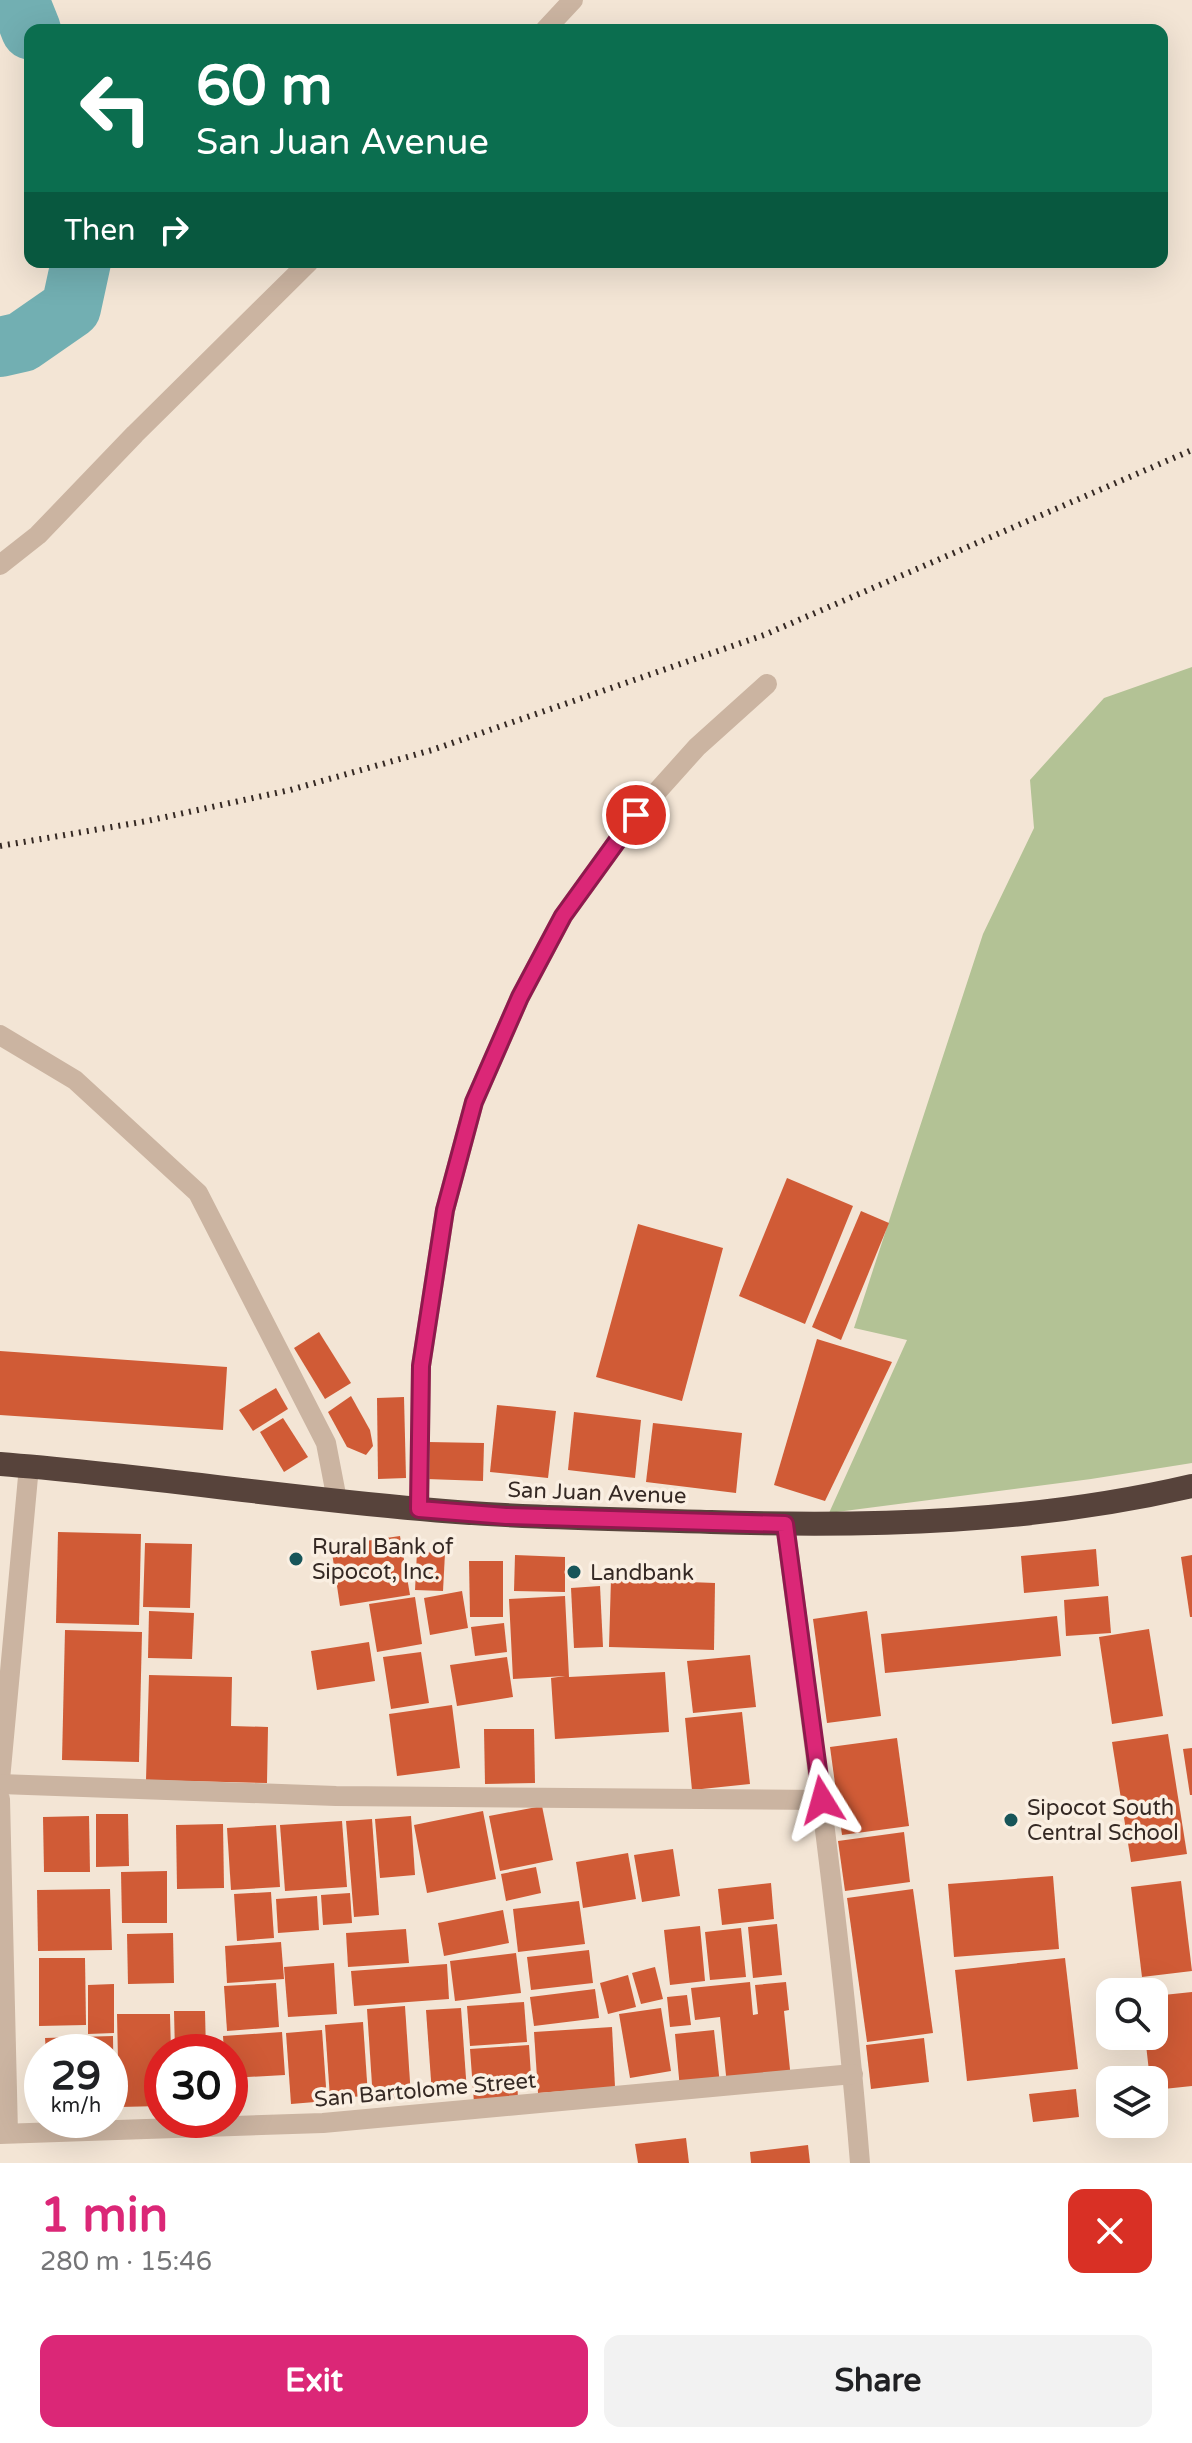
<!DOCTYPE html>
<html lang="en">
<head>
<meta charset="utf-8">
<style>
	body { margin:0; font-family:"Varela Round",sans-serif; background:#f2f2f2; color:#202124; height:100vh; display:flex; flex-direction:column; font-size:30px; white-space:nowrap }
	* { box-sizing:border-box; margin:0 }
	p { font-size:26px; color:#757577 }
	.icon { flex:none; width:44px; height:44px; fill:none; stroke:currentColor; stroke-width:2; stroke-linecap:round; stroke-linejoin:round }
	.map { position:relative; height:2163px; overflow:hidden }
	.panel { display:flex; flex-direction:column; background:#fff; flex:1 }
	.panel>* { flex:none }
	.banner { position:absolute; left:24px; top:24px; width:1144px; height:244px; border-radius:16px; box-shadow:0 8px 32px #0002; background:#0b6e4f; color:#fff; overflow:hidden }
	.tools { position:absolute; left:1096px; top:1978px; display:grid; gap:16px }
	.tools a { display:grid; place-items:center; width:72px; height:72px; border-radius:16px; background:#fff; box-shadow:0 8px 32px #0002; font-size:40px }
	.speed { position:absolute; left:24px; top:2034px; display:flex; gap:16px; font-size:40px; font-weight:700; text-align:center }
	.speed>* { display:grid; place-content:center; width:104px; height:104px; border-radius:50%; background:#fff; box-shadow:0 8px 32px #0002; line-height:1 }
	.speed small { font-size:20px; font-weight:400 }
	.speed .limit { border:12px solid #d22; background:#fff; color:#111 }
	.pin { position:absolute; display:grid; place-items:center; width:68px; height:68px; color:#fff; margin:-34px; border:4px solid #fff; border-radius:50%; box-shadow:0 2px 8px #0007 }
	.me { position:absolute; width:88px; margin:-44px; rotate:352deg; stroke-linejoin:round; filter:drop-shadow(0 0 6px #0008) }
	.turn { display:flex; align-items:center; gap:28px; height:168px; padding:0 40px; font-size:36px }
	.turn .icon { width:104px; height:104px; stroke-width:2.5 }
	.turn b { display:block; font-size:56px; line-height:68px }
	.then { display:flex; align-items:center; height:76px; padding:0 40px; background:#0003; gap:16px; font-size:30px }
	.round { display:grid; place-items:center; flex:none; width:84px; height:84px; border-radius:16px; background:#f2f2f2 }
	.headline { display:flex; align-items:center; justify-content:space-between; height:136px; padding:0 40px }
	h1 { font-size:48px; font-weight:700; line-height:60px; color:#db2777 }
	.cta { display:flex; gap:16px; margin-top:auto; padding:16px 40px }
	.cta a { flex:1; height:92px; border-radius:16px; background:#db2777; color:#fff; font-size:32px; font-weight:700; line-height:92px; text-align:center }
	.cta a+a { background:#f2f2f2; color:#202124 }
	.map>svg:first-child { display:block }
</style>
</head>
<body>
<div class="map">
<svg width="1192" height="2163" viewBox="0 0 1192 2163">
	<rect width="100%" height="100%" fill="#f3e5d5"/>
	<!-- green -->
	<polygon fill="#b3c295" points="1192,667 1192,1463 1091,1479 829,1513 907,1340 854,1328 983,934 1034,828 1030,780 1104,698"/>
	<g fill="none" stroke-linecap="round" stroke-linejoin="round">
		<!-- river -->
		<g stroke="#72afb2" stroke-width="60">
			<polyline points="19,0 31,30"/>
			<polyline points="0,347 22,342 71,308 81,262"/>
		</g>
	</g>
	<!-- building -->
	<g fill="#d05b36">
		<polygon points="787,1178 853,1206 805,1324 739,1296"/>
		<polygon points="861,1211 889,1223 841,1340 812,1327"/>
		<polygon points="638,1224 723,1248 682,1401 596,1377"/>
		<polygon points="319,1332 351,1383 325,1399 294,1348"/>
		<polygon points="817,1339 892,1362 825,1501 774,1485"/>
		<polygon points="0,1351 227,1367 223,1430 0,1415"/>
		<polygon points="276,1388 288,1409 253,1431 239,1410"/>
		<polygon points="351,1396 370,1430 373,1446 366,1455 347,1447 328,1412"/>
		<polygon points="404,1397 406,1478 378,1479 377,1398"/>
		<polygon points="497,1405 556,1411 548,1478 490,1472"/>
		<polygon points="574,1412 641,1420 635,1478 568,1470"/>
		<polygon points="283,1418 308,1457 284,1472 260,1432"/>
		<polygon points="653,1423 742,1433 736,1493 646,1482"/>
		<polygon points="428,1442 484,1443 483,1481 427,1479"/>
		<polygon points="58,1532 141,1534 139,1625 56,1623"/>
		<polygon points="400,1536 410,1595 340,1606 331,1546"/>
		<polygon points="145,1543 192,1544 190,1608 143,1607"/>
		<polygon points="1096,1549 1099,1586 1024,1593 1021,1556"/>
		<polygon points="417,1552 445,1553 443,1591 415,1590"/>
		<polygon points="515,1555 565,1557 565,1592 514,1591"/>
		<polygon points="1192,1555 1192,1617 1190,1617 1181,1557"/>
		<polygon points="469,1561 503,1561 503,1617 470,1617"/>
		<polygon points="611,1579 715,1583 714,1650 609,1647"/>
		<polygon points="600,1586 603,1647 574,1648 571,1588"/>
		<polygon points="462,1591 468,1628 430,1635 424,1598"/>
		<polygon points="565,1596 569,1677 665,1672 669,1732 555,1739 551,1678 565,1676 513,1679 509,1599"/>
		<polygon points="1108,1596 1111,1633 1066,1636 1064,1600"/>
		<polygon points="415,1597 422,1644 377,1652 369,1604"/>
		<polygon points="149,1611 194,1613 192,1659 148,1658"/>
		<polygon points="867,1611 881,1716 827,1723 813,1619"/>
		<polygon points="1057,1616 1061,1656 885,1673 881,1634"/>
		<polygon points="504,1623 507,1652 475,1656 471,1627"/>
		<polygon points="1149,1629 1163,1716 1112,1724 1099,1637"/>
		<polygon points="65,1630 142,1632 139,1762 62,1760"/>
		<polygon points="369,1642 375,1681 317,1690 311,1651"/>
		<polygon points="421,1652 429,1703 391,1709 383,1657"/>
		<polygon points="750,1655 756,1707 693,1713 687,1661"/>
		<polygon points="507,1657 513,1697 457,1706 450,1665"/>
		<polygon points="149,1675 232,1677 231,1726 268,1727 267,1783 146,1780"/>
		<polygon points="452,1705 460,1768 397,1776 389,1714"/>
		<polygon points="742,1712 750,1784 692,1790 685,1718"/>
		<polygon points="484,1729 534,1729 535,1783 485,1784"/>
		<polygon points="1168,1734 1187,1854 1131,1862 1112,1742"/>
		<polygon points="897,1738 909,1826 842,1835 830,1747"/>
		<polygon points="1192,1748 1192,1795 1190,1795 1183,1749"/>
		<polygon points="542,1806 553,1860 500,1871 489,1816"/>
		<polygon points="483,1811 496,1879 427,1893 414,1825"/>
		<polygon points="96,1814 128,1814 129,1866 96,1867"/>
		<polygon points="89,1816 90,1872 44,1872 43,1817"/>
		<polygon points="411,1816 415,1875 380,1878 375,1819"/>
		<polygon points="372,1819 379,1915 354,1917 346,1821"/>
		<polygon points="342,1821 347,1887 285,1891 280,1825"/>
		<polygon points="223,1824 224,1888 177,1889 176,1825"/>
		<polygon points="276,1825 280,1887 231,1890 227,1828"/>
		<polygon points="904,1832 910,1882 845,1891 838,1841"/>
		<polygon points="673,1849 680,1896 642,1902 634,1855"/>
		<polygon points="628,1853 636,1899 583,1908 576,1862"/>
		<polygon points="536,1867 541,1893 506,1901 501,1874"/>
		<polygon points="167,1871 167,1923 122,1923 121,1872"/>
		<polygon points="1053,1876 1059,1949 954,1957 948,1884"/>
		<polygon points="1181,1881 1192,1971 1142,1977 1131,1887"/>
		<polygon points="771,1883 774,1919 722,1925 718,1889"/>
		<polygon points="110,1889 112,1950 38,1951 37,1890"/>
		<polygon points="913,1889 933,2033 867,2042 847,1898"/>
		<polygon points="271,1892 274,1938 237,1941 234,1894"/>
		<polygon points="350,1893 352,1923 323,1925 321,1895"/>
		<polygon points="317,1896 319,1930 278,1933 276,1899"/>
		<polygon points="579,1901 585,1944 518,1952 513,1909"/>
		<polygon points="503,1910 509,1943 444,1956 438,1923"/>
		<polygon points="777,1924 782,1975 753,1978 748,1927"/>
		<polygon points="700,1926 705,1981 670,1985 664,1930"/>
		<polygon points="741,1928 746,1977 710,1980 705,1932"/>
		<polygon points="406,1929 409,1963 348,1967 346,1933"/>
		<polygon points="173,1933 174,1983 128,1984 127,1934"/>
		<polygon points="281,1942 284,1979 227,1983 225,1946"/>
		<polygon points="589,1950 593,1983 531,1990 527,1957"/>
		<polygon points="516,1953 521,1993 455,2001 450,1961"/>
		<polygon points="39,1958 85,1958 86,2025 39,2026"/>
		<polygon points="1065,1958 1078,2069 967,2081 955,1970"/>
		<polygon points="334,1963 337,2014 288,2017 284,1967"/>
		<polygon points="447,1964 449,1999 354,2006 351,1971"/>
		<polygon points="655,1967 663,1999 641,2004 632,1973"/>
		<polygon points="628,1975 636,2007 608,2014 600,1983"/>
		<polygon points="750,1982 753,2015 758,2014 755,1985 786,1982 789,2010 784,2011 791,2079 727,2085 720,2017 695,2020 691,1988"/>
		<polygon points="276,1983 279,2027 227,2031 224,1986"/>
		<polygon points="114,1984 114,2033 88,2034 88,1985"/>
		<polygon points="595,1989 599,2018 534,2026 530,1997"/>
		<polygon points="1192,1992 1192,2086 1154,2090 1154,2080 1150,2080 1145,2036 1154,2036 1154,1996"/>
		<polygon points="687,1995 691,2025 670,2027 667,1997"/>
		<polygon points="524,2002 527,2042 470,2046 467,2006"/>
		<polygon points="405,2006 411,2097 373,2100 367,2009"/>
		<polygon points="461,2008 467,2092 432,2094 426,2010"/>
		<polygon points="661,2008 671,2071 630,2078 619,2014"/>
		<polygon points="174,2011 205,2011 206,2052 175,2052"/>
		<polygon points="117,2014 170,2014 171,2052 162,2052 162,2106 119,2107"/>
		<polygon points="363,2022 368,2096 330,2098 325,2025"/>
		<polygon points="612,2027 615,2087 538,2093 534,2032"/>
		<polygon points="322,2030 327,2101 291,2104 286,2033"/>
		<polygon points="714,2030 720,2084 680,2089 675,2034"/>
		<polygon points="282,2032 285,2075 230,2078 230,2052 224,2052 223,2036"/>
		<polygon points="113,2036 114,2115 110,2115 110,2052 46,2052 45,2038"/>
		<polygon points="924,2038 929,2082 871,2089 866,2045"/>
		<polygon points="529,2045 531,2076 517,2077 518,2099 474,2103 470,2049"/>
		<polygon points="1076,2089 1079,2117 1033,2122 1029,2094"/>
		<polygon points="686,2138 689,2163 638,2163 635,2144"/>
		<polygon points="808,2145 810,2163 751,2163 750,2152"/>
	</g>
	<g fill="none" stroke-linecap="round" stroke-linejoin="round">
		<!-- street -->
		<g stroke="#cbb4a1" stroke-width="20">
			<polyline points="545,30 573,0"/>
			<polyline points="0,565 38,535 135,434 309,262"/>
			<polyline points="0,1035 75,1080 198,1193 326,1443 337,1500"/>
			<polyline points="419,1509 421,1366 445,1210 474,1102 520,997 563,916 636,815 697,747 767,684"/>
			<path d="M785 1524C813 1737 843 1949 860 2163"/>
			<polyline points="0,1780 29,1466"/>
			<polyline points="0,1784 336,1796 822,1800"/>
			<polyline points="0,1799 8,2133"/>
			<polyline points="0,2134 323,2123 853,2074"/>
		</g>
		<!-- highway -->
		<path stroke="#57433b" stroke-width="24" d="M0 1464C141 1475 280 1497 421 1509 518 1518 614 1519 711 1522 872 1527 1034 1523 1192 1486"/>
		<!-- rail -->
		<polyline stroke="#352924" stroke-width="6" stroke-dasharray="2 6" stroke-linecap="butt" points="0,846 147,821 290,790 432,750 764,635 1192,450"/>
	</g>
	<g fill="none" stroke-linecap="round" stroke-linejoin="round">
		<!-- route casing -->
		<g stroke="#8e194d" stroke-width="20">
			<polyline id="route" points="636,815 563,916 520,997 474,1102 445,1210 421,1366 419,1509 506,1516 785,1524 822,1800"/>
		</g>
		<!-- route -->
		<use href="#route" stroke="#db2777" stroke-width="14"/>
	</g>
	<!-- markers -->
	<g fill="#175559" stroke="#faefe2" stroke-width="3">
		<circle cx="296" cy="1559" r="8"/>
		<circle cx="574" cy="1572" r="8"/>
		<circle cx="1011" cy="1820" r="8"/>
	</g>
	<g text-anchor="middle" stroke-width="7" stroke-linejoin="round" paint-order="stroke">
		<!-- street labels -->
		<g font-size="22" fill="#352924" stroke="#faefe2">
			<text transform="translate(597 1492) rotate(2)" y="8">San Juan Avenue</text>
			<text transform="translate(425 2089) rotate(-5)" y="8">San Bartolome Street</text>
		</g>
		<!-- poi labels -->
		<g font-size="22" fill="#352924" stroke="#faefe2" text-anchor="start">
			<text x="312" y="1554">Rural Bank of<tspan x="312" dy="25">Sipocot, Inc.</tspan></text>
			<text x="590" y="1580">Landbank</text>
			<text x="1027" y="1815">Sipocot South<tspan x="1027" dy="25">Central School</tspan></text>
		</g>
	</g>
</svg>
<div class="tools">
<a><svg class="icon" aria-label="search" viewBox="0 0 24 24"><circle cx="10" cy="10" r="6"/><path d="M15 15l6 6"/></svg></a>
<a><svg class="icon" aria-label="layers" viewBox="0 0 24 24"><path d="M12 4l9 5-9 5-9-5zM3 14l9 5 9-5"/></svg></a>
</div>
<div class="speed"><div>29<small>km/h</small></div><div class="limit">30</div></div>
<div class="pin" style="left:636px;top:815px;background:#d93025"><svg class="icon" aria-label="arrive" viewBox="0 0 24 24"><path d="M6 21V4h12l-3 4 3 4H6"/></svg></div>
<svg class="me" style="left:822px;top:1800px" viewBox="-20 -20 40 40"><path d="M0-17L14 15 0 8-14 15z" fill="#db2777" stroke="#fff" stroke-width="4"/></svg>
<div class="banner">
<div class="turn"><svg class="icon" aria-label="left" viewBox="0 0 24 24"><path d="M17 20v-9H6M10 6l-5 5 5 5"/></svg><div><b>60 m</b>San Juan Avenue</div></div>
<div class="then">Then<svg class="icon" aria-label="right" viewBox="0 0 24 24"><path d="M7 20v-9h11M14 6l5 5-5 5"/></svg></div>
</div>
</div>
<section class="panel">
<div class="headline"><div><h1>1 min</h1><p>280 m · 15:46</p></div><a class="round" style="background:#d93025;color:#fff"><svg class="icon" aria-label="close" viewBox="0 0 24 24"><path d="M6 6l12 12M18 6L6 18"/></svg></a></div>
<div class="cta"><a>Exit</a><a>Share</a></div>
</section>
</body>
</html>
